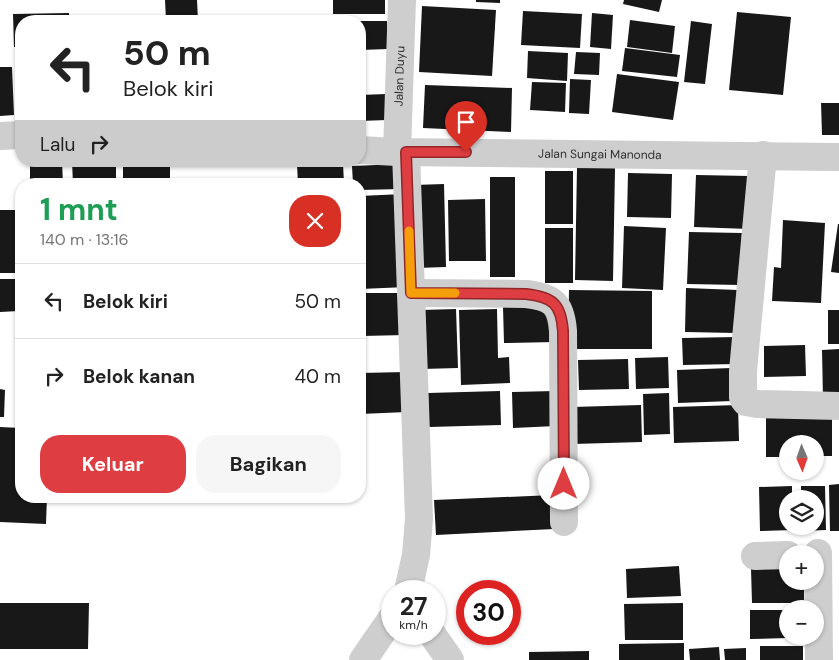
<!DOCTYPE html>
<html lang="id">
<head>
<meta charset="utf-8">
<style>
	body { margin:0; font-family:"DM Sans",sans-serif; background:#f6f6f6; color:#222; height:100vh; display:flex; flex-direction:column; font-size:19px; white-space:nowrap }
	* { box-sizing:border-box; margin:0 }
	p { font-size:16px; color:#767676 }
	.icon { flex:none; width:28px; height:28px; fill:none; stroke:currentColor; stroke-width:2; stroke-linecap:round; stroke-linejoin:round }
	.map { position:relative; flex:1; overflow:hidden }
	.sheet { position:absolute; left:15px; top:178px; width:351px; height:325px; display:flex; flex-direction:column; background:#fff; border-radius:20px; box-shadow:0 1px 4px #0004 }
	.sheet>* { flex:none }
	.banner { position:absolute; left:15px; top:15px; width:351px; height:152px; border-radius:20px; box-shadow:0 1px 4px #0004; background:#fff; color:#222; overflow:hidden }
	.needle { width:32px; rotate:178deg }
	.tools { position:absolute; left:779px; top:435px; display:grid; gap:10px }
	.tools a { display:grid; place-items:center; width:45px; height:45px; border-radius:50%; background:#fff; box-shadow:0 1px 4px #0004; font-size:25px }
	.speed { position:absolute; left:381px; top:580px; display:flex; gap:10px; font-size:25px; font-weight:700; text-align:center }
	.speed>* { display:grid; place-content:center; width:65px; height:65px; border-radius:50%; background:#fff; box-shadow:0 1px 4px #0004; line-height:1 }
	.speed small { font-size:12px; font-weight:400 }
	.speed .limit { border:8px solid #d22; background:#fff; color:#111 }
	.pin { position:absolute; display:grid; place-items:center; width:42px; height:42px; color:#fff; margin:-51px -21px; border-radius:50% 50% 50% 0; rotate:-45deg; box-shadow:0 0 5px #0007 }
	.pin .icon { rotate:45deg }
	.me { position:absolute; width:55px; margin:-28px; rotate:0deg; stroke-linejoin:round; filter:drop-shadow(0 0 4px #0008) }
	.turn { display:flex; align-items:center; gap:18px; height:105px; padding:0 25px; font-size:22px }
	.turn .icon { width:65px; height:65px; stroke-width:2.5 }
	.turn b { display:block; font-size:35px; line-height:42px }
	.then { display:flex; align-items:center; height:48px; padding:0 25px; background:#0003; gap:10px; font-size:19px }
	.round { display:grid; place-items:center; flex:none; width:52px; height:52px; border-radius:20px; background:#f6f6f6 }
	.summary { display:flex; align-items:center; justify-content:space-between; height:85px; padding:0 25px }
	h1 { font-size:30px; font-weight:700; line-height:38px; color:#1e9e55 }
	.action { display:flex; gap:10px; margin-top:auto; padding:10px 25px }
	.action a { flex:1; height:58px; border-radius:20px; background:#de3d41; color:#fff; font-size:20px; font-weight:700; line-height:58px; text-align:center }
	.action a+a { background:#f6f6f6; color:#222 }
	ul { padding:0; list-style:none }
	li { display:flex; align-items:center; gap:15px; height:75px; padding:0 25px; border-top:1px solid #e0e0e0 }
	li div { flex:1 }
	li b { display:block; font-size:19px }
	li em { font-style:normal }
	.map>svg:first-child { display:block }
</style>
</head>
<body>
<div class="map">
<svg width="839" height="660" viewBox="0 0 839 660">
	<rect width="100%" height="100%" fill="#fff"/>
	<!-- building -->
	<g fill="#181818">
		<polygon points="165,0 197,0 198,21 166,21"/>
		<rect x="333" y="0" width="52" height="14"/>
		<polygon points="476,0 500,0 500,3 476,2"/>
		<polygon points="624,0 662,0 659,12 623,4"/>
		<polygon points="422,6 496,10 492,76 419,72"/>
		<polygon points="523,11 582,14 580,48 521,45"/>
		<polygon points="737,12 791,17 783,95 729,90"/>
		<polygon points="69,13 69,21 21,21 21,47 14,47 13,14"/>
		<polygon points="592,13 613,15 611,49 590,47"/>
		<polygon points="630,20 675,26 672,53 627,47"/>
		<polygon points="360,21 387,21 388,49 360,50"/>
		<polygon points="691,21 712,24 705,84 684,82"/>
		<polygon points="625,48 680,55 677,77 622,71"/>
		<polygon points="528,51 568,53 567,81 527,78"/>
		<polygon points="576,52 600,53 599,75 574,74"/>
		<polygon points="16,53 21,53 21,117 18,117"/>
		<polygon points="0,67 12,67 14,115 0,116"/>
		<polygon points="617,74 679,82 673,120 612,112"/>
		<polygon points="570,79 591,80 589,114 569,113"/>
		<polygon points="532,82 566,83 565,112 530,110"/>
		<polygon points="425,85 512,88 511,132 423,128"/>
		<polygon points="386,94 387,120 360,121 360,95"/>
		<polygon points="821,103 839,103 839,135 822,135"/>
		<polygon points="30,161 62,161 63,184 30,184"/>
		<polygon points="72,161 116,161 116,184 73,184"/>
		<rect x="123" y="161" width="47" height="23"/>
		<polygon points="343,163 344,184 298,184 297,164"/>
		<polygon points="400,164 401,189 360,190 360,184 353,184 352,166"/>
		<polygon points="577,167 615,168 613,281 575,280"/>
		<rect x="545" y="171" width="28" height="53"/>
		<polygon points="628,173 672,174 671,218 627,217"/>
		<polygon points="696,175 750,176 749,229 694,227"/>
		<rect x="490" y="177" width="25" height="100"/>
		<polygon points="444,184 446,267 416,268 414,185"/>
		<polygon points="403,194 407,287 360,289 360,196"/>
		<polygon points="485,199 486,261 449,261 448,200"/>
		<rect x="0" y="210" width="21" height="63"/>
		<polygon points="783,220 825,223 821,303 772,301 774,267 781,268"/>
		<polygon points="838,224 839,224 839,273 831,272"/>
		<polygon points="624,226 666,228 663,290 622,288"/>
		<rect x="545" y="228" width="28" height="55"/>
		<polygon points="689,232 742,233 740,285 687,284"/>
		<polygon points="0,279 18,279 19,311 0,312"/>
		<polygon points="686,288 738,290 736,333 685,332"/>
		<polygon points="569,290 652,291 652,349 568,349"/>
		<polygon points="362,293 405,293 405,335 362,336"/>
		<polygon points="554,305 555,342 504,343 503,307"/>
		<polygon points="456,309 458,368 422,369 421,310"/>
		<polygon points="497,309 498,358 509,357 510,383 461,385 459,310"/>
		<rect x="828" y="310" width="11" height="34"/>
		<polygon points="737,337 738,364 683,365 682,338"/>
		<polygon points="805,345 806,376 764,377 764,346"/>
		<polygon points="839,349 839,399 823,399 822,350"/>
		<polygon points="668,357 669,388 636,389 635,358"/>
		<polygon points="628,359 629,389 579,390 578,360"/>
		<polygon points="15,365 21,365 21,419 15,420"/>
		<polygon points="731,368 732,401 678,403 677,370"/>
		<polygon points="406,372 407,412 360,414 360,373"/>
		<polygon points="0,389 5,390 4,417 0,417"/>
		<polygon points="500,391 501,425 429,427 428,393"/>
		<polygon points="555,391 556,426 513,428 512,392"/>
		<polygon points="669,393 670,434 644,435 643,394"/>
		<polygon points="641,405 642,442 573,444 572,407"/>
		<polygon points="738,405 739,441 674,443 673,407"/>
		<polygon points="766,416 832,416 832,456 815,456 815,444 788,444 788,457 766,457"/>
		<polygon points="0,427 21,428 21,496 47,496 46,524 0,522"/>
		<polygon points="839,484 839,531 830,531 829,485"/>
		<polygon points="792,486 792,499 788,499 788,526 792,526 792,530 760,531 759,487"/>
		<polygon points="801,486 825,486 826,530 801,531 801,526 815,526 815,499 801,499"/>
		<polygon points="553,495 554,529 436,535 434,500"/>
		<polygon points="679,566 681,596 627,598 626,569"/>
		<polygon points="788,568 788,581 804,581 804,603 752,603 751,569"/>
		<polygon points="0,603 89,603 88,649 0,649"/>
		<polygon points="683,603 683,640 625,640 624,604"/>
		<polygon points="750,610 788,610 788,638 750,639"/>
		<polygon points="684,643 684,660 619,660 619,644"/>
		<rect x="760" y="646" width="43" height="14"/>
		<polygon points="719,647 720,660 690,660 689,649"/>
		<polygon points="746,648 746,660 725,660 724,649"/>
		<polygon points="589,651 589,660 529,660 529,652"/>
	</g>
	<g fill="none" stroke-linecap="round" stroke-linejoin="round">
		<!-- minor -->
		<g stroke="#cecece" stroke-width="28">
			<polyline points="0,136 21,135"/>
			<path id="s1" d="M360 150 397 152 839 157"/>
			<path id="s2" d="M397 152 402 0"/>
			<polyline points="406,152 419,519 416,555 408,591"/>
			<polyline points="763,155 743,371 743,398 746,402 757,404 839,406"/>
			<path d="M411 293 526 294C553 297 561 304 563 331L564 522"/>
			<polyline points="818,553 819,660"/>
			<polyline points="755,556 788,555"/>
			<polyline points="432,634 450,660"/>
			<polyline points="363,660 392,618"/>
		</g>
	</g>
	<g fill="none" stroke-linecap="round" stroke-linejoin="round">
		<!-- route casing -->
		<g stroke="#90282a" stroke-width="12">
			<path id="route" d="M466 152H406L411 293 526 294C553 297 561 304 563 331L564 484"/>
		</g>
		<!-- route -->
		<use href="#route" stroke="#de3d41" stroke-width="9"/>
		<!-- slow -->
		<polyline stroke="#f59e0b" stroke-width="9" points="409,231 411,293 455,293"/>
	</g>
	<g text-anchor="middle" stroke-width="5" stroke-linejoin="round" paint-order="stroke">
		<!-- street labels -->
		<g font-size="12" fill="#313131" stroke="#fff">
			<text dy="4" stroke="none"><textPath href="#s2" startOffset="76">Jalan Duyu</textPath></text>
			<text dy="4" stroke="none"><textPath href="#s1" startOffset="240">Jalan Sungai Manonda</textPath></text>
		</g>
	</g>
</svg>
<div class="tools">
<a><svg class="needle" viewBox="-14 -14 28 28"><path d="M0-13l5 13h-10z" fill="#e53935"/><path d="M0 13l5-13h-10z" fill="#767676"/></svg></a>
<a><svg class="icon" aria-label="layers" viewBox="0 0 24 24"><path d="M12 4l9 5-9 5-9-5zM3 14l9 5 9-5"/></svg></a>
<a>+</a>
<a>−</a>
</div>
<div class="speed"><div>27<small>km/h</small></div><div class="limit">30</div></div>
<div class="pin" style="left:466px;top:152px;background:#d93025"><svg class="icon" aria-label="arrive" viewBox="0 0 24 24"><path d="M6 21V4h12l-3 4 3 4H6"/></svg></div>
<svg class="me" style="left:564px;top:484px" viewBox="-20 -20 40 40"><circle r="19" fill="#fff"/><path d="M0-13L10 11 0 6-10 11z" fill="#de3d41"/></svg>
<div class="banner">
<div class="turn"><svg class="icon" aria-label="left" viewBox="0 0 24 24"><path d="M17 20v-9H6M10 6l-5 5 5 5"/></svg><div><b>50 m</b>Belok kiri</div></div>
<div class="then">Lalu<svg class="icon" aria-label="right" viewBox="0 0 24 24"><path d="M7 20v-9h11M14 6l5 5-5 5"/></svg></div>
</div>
<section class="sheet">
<div class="summary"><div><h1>1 mnt</h1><p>140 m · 13:16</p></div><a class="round" style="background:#d93025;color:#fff"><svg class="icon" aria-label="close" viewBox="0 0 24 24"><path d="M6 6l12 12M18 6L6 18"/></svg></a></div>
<ul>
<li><svg class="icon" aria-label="left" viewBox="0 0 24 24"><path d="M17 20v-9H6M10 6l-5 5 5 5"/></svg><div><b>Belok kiri</b></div><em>50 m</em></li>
<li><svg class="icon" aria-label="right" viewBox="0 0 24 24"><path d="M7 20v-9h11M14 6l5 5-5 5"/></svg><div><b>Belok kanan</b></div><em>40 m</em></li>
</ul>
<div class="action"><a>Keluar</a><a>Bagikan</a></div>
</section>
</div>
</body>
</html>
